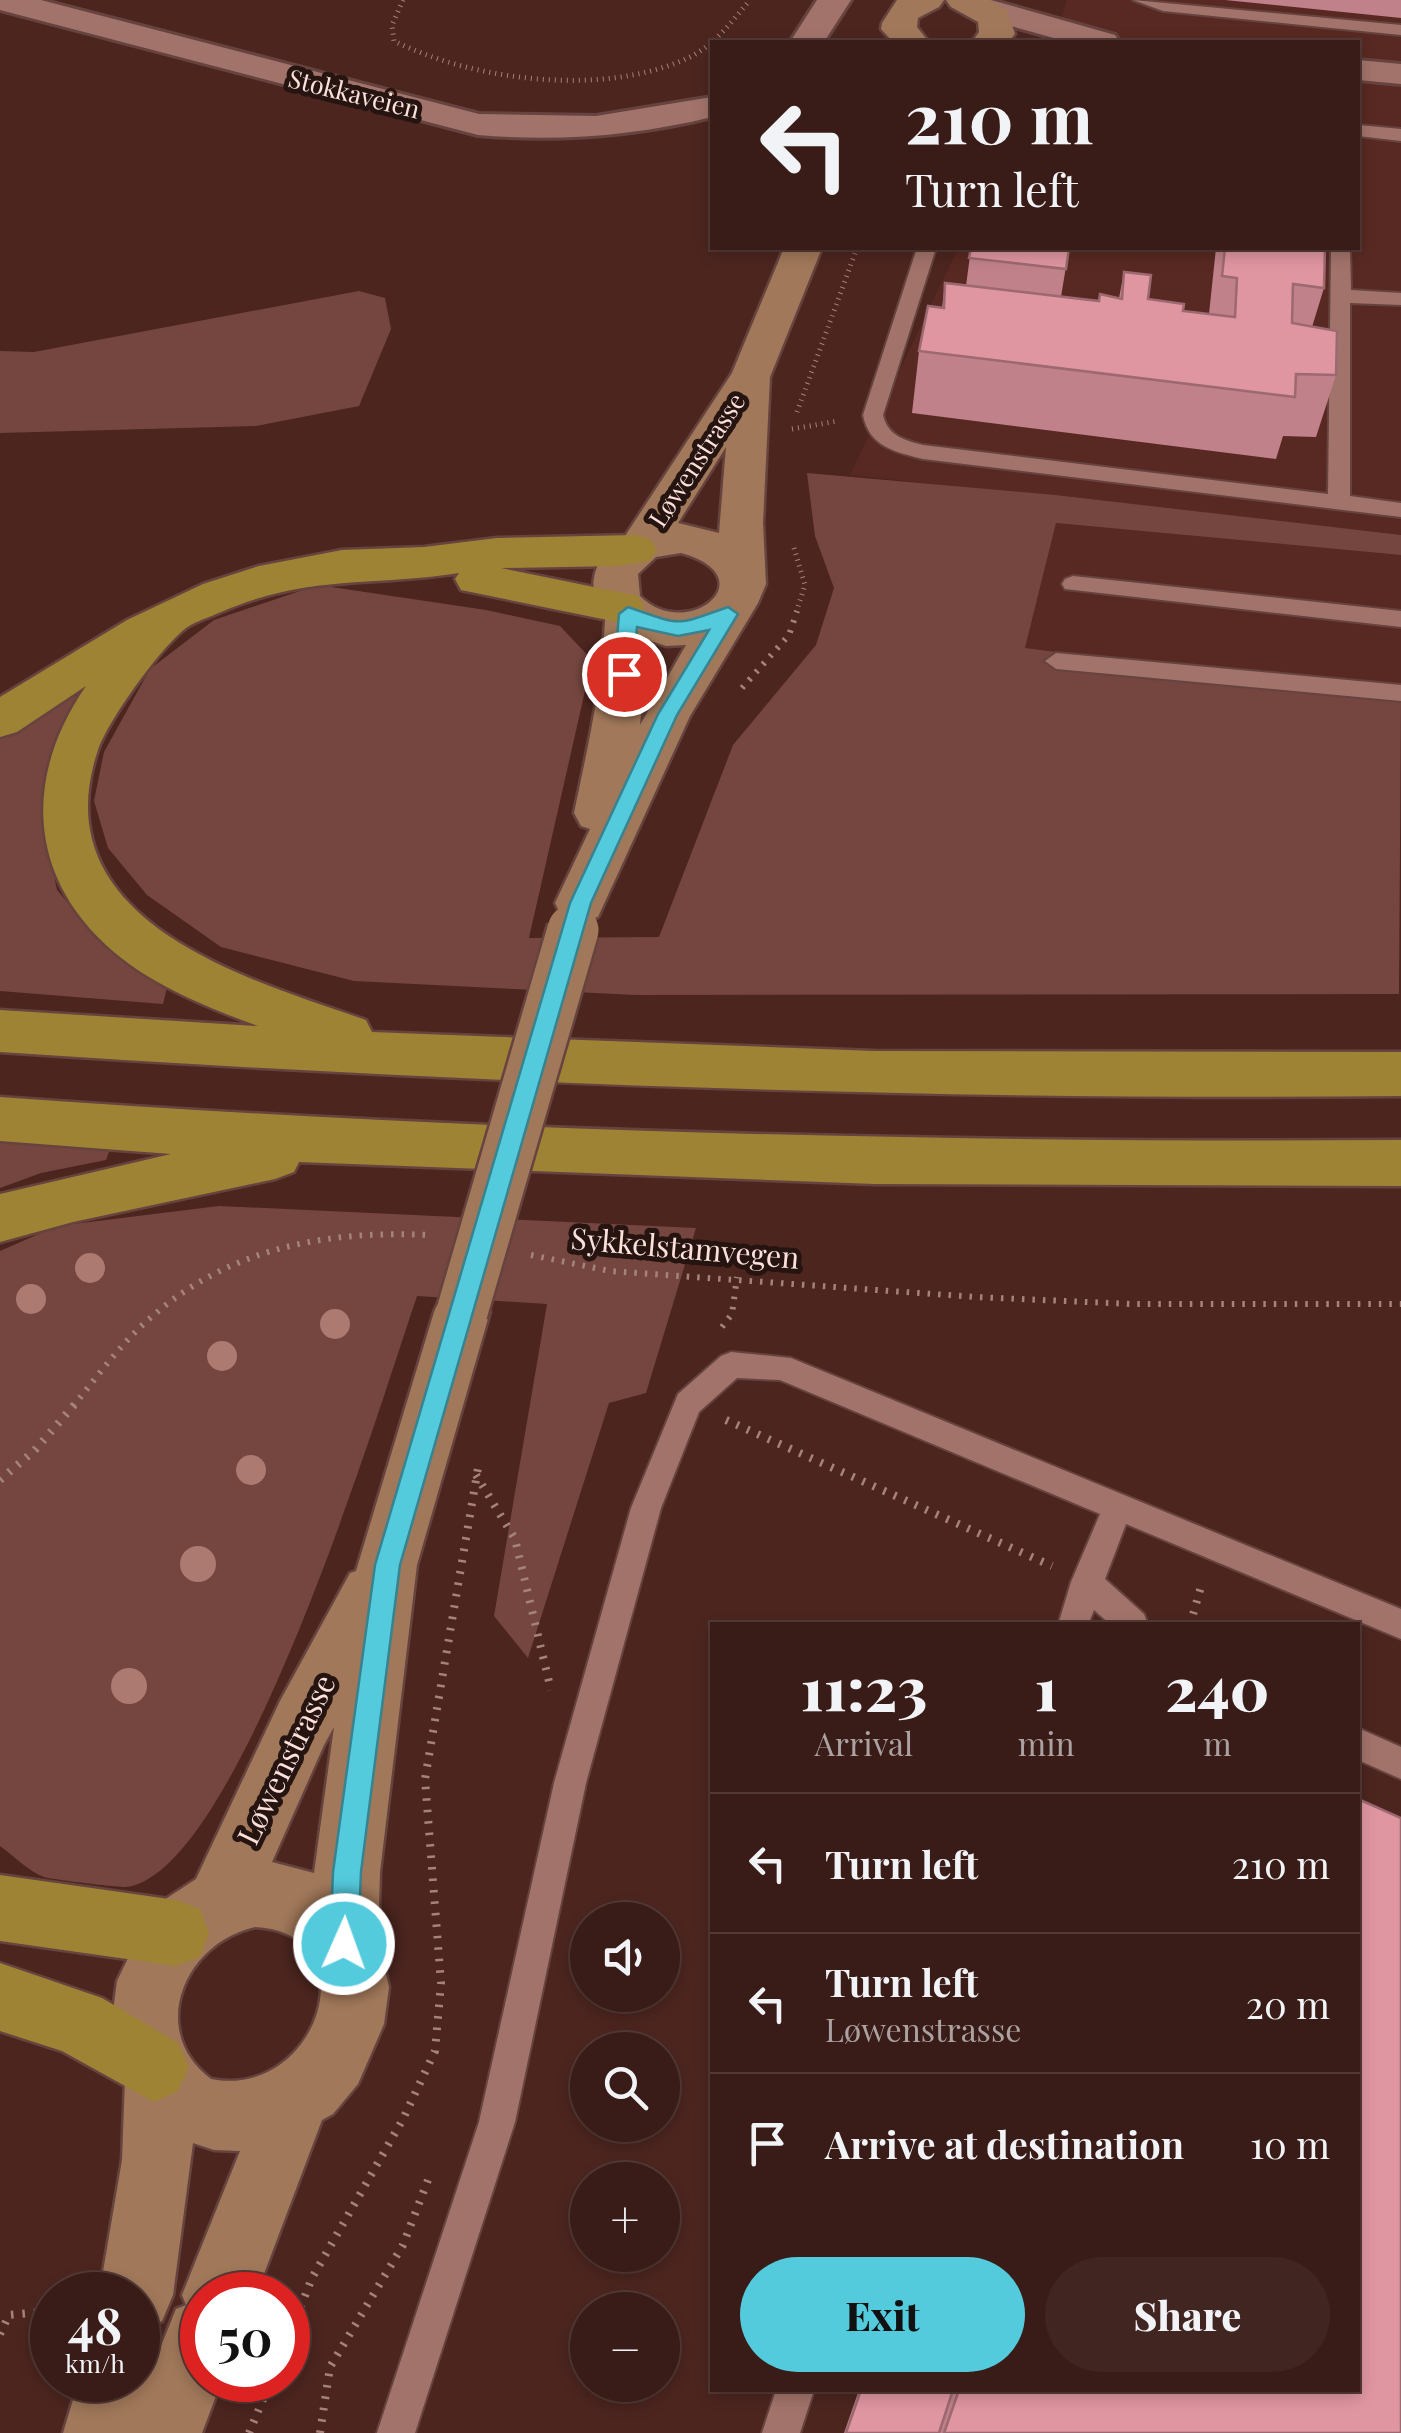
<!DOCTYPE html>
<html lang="en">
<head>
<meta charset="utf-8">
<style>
	body { margin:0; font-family:"Playfair Display",serif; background:#402520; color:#f1f3f6; height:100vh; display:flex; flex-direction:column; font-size:38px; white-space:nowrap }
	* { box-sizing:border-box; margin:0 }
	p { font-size:32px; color:#aba1a1 }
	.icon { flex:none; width:55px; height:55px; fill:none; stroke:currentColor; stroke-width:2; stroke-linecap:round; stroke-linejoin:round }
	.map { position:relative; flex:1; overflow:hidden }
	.drawer { position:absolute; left:710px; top:1622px; width:650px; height:770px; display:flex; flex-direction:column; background:#391c17; border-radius:0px; box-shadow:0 5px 15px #0003,0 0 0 2px #533a36 }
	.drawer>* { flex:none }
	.banner { position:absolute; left:710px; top:40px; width:650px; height:210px; border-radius:0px; box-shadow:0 5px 15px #0003,0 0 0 2px #533a36; background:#391c17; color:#f1f3f6; overflow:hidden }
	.buttons { position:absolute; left:570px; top:1902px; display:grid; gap:20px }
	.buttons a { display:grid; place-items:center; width:110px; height:110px; border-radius:50%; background:#391c17; box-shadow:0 5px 15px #0003,0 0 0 2px #533a36; font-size:50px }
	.speed { position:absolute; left:30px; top:2272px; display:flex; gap:20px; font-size:50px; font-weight:700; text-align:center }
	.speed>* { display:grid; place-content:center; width:130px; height:130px; border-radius:50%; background:#391c17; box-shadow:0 5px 15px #0003,0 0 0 2px #533a36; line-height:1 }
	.speed small { font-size:25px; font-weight:400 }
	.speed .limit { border:15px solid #d22; background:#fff; color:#111 }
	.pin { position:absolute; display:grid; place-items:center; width:85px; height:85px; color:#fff; margin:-42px; border:5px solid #fff; border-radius:50%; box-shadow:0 2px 10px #0007 }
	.me { position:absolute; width:110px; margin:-55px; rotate:2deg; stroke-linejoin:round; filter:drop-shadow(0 0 8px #0008) }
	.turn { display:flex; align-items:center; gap:35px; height:210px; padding:0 30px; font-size:45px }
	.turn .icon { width:130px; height:130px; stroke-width:2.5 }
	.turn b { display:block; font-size:70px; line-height:85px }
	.eta { display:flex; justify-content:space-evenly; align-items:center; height:170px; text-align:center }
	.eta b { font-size:60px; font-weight:800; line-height:70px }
	.button { display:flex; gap:20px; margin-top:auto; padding:20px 30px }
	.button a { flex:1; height:115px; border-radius:60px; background:#54cadd; color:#111; font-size:40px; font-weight:800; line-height:115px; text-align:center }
	.button a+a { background:#402520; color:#f1f3f6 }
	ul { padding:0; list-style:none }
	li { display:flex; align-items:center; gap:30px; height:140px; padding:0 30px; border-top:2px solid #533a36 }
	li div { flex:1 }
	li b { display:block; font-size:38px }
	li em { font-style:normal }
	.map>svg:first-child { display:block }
</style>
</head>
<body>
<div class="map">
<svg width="1401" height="2433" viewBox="0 0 1401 2433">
	<rect width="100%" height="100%" fill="#4c251f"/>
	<!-- built -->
	<g fill="#582922">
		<polygon points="1067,0 1401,0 1401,535 850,475 958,248 1358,248 1358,42 1054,42"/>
		<polygon points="1056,523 1401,555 1401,697 1025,649"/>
	</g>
	<!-- green -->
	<g fill="#75463f">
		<polygon points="359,291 385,298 391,329 359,406 256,426 0,433 0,351 34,352"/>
		<polygon points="807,473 1055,495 1401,535 1401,555 1056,523 1025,648 1401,697 1399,994 636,995 354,981 221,947 147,895 108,848 94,801 104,752 150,669 214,620 318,585 486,610 560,626 592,660 529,938 659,937 733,745 816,645 834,588 815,536"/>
		<polygon points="62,693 82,697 55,748 42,817 57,890 100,940 167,987 163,1004 0,991 0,737"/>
		<polygon points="0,1140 110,1149 106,1160 41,1173 0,1188"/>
		<path d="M219 1206 696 1228 646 1393 609 1403 528 1658 494 1616 547 1304 417 1296C381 1402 240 1871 127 1887 122 1888 49 1879 44 1877 29 1872 13 1855 0 1846V1251L57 1226Z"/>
	</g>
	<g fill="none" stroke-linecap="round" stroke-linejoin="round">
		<!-- lane casing -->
		<g stroke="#66433e" stroke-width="4">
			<g id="lane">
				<polygon points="1133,0 1401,25 1401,35 1163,11"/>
				<polygon points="1358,125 1401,129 1401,141 1358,136"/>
				<path d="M917 248H936L883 415C888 436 904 440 923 445L1328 494 1331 248H1350L1351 290 1401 293V305L1350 303V496L1401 503V517L923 459C896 452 869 447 863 415Z"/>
				<polygon points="1073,576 1401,611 1401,627 1065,589 1062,584 1065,579"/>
				<polygon points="1056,653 1401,685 1401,701 1056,669 1045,661"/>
				<polygon points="731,1352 791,1358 1401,1609 1401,1639 1126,1524 1105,1579 1144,1614 1148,1625 1111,1625 1094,1610 1088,1625 1058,1625 1071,1582 1100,1514 780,1380 737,1378 699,1412 661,1508 586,1783 515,2122 415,2433 377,2433 479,2122 554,1783 631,1508 678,1394 721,1356"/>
				<polygon points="1358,1728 1401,1747 1401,1779 1358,1760"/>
				<polygon points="776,2390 814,2390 800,2433 762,2433"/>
			</g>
		</g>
		<!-- street casing -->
		<g stroke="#66433e" stroke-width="6">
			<g id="street">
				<path d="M0 0H41L479 114 596 116 712 97V117C634 136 558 142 478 135L0 10Z"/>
				<polygon points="817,0 851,0 824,42 790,42"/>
				<polygon points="991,0 1115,35 1120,42 1068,42 975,16 970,9 975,2"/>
				<polygon points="1358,60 1401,64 1401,84 1358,80"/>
			</g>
		</g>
		<!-- secondary casing -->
		<g stroke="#66433e" stroke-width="5">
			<g id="secondary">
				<polygon points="897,0 944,0 939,7 918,18 917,27 929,42 893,42 881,29 882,23"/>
				<polygon points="946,0 989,0 1007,10 1015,34 1008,42 972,42 979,32 978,22 951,7"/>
				<path d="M784 248H822L770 377 763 523 766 584 758 603 690 716 598 917 580 922 562 917 555 903 590 829 581 826 574 813C587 750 602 687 605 621 605 606 590 595 594 578 597 560 610 545 625 536L732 373ZM726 447 719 533 678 523ZM681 553C768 577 687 643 640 596L638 574 656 557ZM648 640 666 646 686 645 640 725Z"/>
				<path d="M462 1287 482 1294 490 1312 417 1565 380 1872 378 1941 389 1987 384 2024 358 2084 333 2114 322 2120 256 2295H202V2380H222L202 2433H63L79 2380H138V2352L142 2354 150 2373 176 2309 186 2305 182 2295 240 2151 214 2150 193 2143 173 2295 162 2321 138 2331V2295H99L122 2160 125 2079 111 2026 117 1981 148 1917 164 1900 196 1879 280 1701 350 1573 356 1571 434 1312 442 1294ZM334 1727 314 1873 272 1862 324 1745ZM255 1927C372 1933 318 2100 211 2079 147 2031 184 1943 255 1927Z"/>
			</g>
		</g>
		<!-- highway casing -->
		<g stroke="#66433e" stroke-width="5">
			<g id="highway">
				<path d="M635 535 650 539 657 550 650 561 618 566 501 568 638 596 644 607 638 618 622 623 461 590 455 579 459 573C371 587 308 574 221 612 210 617 196 621 186 628 161 647 109 719 98 750 40 921 247 979 366 1020L372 1032 875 1051 1401 1052V1096C933 1101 467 1083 0 1052V1010L258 1026C209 1008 156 987 115 953 27 879 23 777 86 686L17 732 0 737V697L127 620 203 584 259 566 342 550 424 547 497 538Z"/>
				<path d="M0 1097C467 1131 933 1143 1401 1140V1186L875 1184 299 1162 294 1172 275 1179 73 1222 0 1242V1194L171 1154 0 1141Z"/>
				<polygon points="0,1875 176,1900 200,1909 209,1933 200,1957 176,1966 0,1941"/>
				<polygon points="0,1963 102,1998 178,2043 189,2067 178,2091 154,2102 62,2051 0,2031"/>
			</g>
		</g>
		<!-- path-far2 -->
		<g stroke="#a4837d" stroke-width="5" stroke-dasharray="1 5" stroke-linecap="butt">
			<path d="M403 0 392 25 394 41C475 81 603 97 688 58 714 46 732 21 750 0"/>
			<polyline points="797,412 857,248"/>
			<polyline points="792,429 838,421"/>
			<polyline points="794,548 805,585 796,613"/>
		</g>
		<!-- path-far1 -->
		<g stroke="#a4837d" stroke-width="6" stroke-dasharray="2.5 8" stroke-linecap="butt">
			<polyline points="742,688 789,635 797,611"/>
			<polyline points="531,1255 610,1271 975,1297 1132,1304 1401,1304"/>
			<polyline points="722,1327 732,1314 737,1277"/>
			<path d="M73 1406C99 1375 123 1340 155 1314 232 1247 331 1230 430 1235"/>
		</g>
		<!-- path -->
		<g stroke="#a4837d" stroke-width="8" stroke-dasharray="2.5 9" stroke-linecap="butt">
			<polyline points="726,1420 1052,1566"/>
			<polyline points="476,1475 515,1539 551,1690"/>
			<polyline points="0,1480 35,1450 75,1404"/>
			<polyline points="1190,1625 1202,1583"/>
			<polyline points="0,2334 9,2315 52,2311"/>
			<polyline points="288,2339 312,2278 403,2119 435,2051 441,1983 425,1779 479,1462"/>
			<polyline points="249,2433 271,2380"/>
			<polyline points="320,2433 330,2367 403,2245 428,2180"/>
		</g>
		<!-- lane -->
		<use href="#lane" fill="#a2736b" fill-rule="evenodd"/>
		<!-- street -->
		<use href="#street" fill="#a2736b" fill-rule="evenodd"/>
		<!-- secondary -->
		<use href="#secondary" fill="#a1785a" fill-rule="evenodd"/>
		<!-- highway -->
		<use href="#highway" fill="#9f8334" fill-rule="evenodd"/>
		<!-- secondary-bridge casing -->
		<g stroke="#66433e" stroke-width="56" stroke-linecap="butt">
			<polyline id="secondary-bridge" points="462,1312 573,930"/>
		</g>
		<!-- secondary-bridge -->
		<use href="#secondary-bridge" stroke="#a1785a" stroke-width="51"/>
	</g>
	<!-- trees -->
	<g fill="#ad7a72">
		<circle cx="90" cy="1268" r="15"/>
		<circle cx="31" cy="1299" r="15"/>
		<circle cx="335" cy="1324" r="15"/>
		<circle cx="222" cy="1356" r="15"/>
		<circle cx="251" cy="1470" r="15"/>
		<circle cx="198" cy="1564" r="18"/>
		<circle cx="129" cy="1686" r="18"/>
	</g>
	<!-- wall -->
	<g fill="#c0818a">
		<polygon points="1225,0 1401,0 1401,18"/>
		<polygon points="971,248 1069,248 1061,297 1099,301 1119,298 1124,272 1148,299 1183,311 1209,314 1216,248 1325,248 1324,288 1312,327 1336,375 1316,437 1283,436 1276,459 912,413 919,351 942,308 945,283 966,286"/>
		<polygon points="859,2390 1358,2390 1401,2433 844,2433"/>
	</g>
	<!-- building -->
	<g fill="#df96a1" stroke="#9c6971" stroke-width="2.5">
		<polygon points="971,248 1069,248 1066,269 969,258"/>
		<polygon points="1225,248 1325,248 1324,288 1293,284 1292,323 1337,331 1336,375 1296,374 1295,397 919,351 928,306 944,308 945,283 1099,301 1100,294 1122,299 1124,272 1151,275 1148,299 1184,304 1183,311 1235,317 1237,278 1222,276"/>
		<polygon points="1358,1799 1401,1818 1401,2433 944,2433 959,2390 1358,2390"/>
		<polygon points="861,2390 953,2390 939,2433 846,2433"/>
	</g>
	<!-- route -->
	<path fill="#54cadd" stroke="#378390" stroke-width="2.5" d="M628 607C683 626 674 626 728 607L738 614 677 715 591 903 400 1565 361 1872 358 1944 354 1954 344 1958 334 1954 330 1944 333 1872 375 1565 570 903 658 714 709 630 678 636 637 627 633 674 624 680 614 674 619 614Z"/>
	<g text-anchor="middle" stroke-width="10" stroke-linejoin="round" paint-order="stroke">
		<!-- far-street labels -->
		<g font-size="25" fill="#fbe0db" stroke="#261411">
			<text transform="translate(354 94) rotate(14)" y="9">Stokkaveien</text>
			<text transform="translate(697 460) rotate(-57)" y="9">Løwenstrasse</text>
		</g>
		<!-- street labels -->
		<g font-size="30" fill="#fbe0db" stroke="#261411">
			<text transform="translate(685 1249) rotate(5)" y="10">Sykkelstamvegen</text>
			<text transform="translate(287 1760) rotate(-64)" y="10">Løwenstrasse</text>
		</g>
	</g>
</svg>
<div class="buttons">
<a><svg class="icon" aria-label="sound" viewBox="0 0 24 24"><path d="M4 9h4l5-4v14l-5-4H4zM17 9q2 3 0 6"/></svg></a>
<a><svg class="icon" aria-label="search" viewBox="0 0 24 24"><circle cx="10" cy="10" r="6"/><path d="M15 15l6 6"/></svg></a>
<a>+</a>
<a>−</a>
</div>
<div class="speed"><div>48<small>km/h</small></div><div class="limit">50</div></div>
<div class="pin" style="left:624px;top:674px;background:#d93025"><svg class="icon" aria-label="arrive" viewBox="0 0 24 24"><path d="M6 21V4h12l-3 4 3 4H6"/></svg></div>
<svg class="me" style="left:344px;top:1944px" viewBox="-20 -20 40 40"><circle r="17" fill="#54cadd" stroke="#fff" stroke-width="3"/><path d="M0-11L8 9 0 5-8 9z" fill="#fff"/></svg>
<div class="banner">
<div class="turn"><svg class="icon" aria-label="left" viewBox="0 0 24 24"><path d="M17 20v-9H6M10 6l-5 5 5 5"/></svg><div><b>210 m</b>Turn left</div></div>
</div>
<section class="drawer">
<div class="eta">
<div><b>11:23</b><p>Arrival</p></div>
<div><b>1</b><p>min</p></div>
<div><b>240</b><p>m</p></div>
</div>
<ul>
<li><svg class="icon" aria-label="left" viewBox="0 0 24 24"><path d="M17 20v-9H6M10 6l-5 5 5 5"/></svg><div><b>Turn left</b></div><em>210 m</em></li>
<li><svg class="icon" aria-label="left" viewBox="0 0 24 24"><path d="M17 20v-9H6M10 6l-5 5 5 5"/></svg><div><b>Turn left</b><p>Løwenstrasse</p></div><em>20 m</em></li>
<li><svg class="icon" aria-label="arrive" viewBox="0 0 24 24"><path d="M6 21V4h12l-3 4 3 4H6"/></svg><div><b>Arrive at destination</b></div><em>10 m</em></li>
</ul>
<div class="button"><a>Exit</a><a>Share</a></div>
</section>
</div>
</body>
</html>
